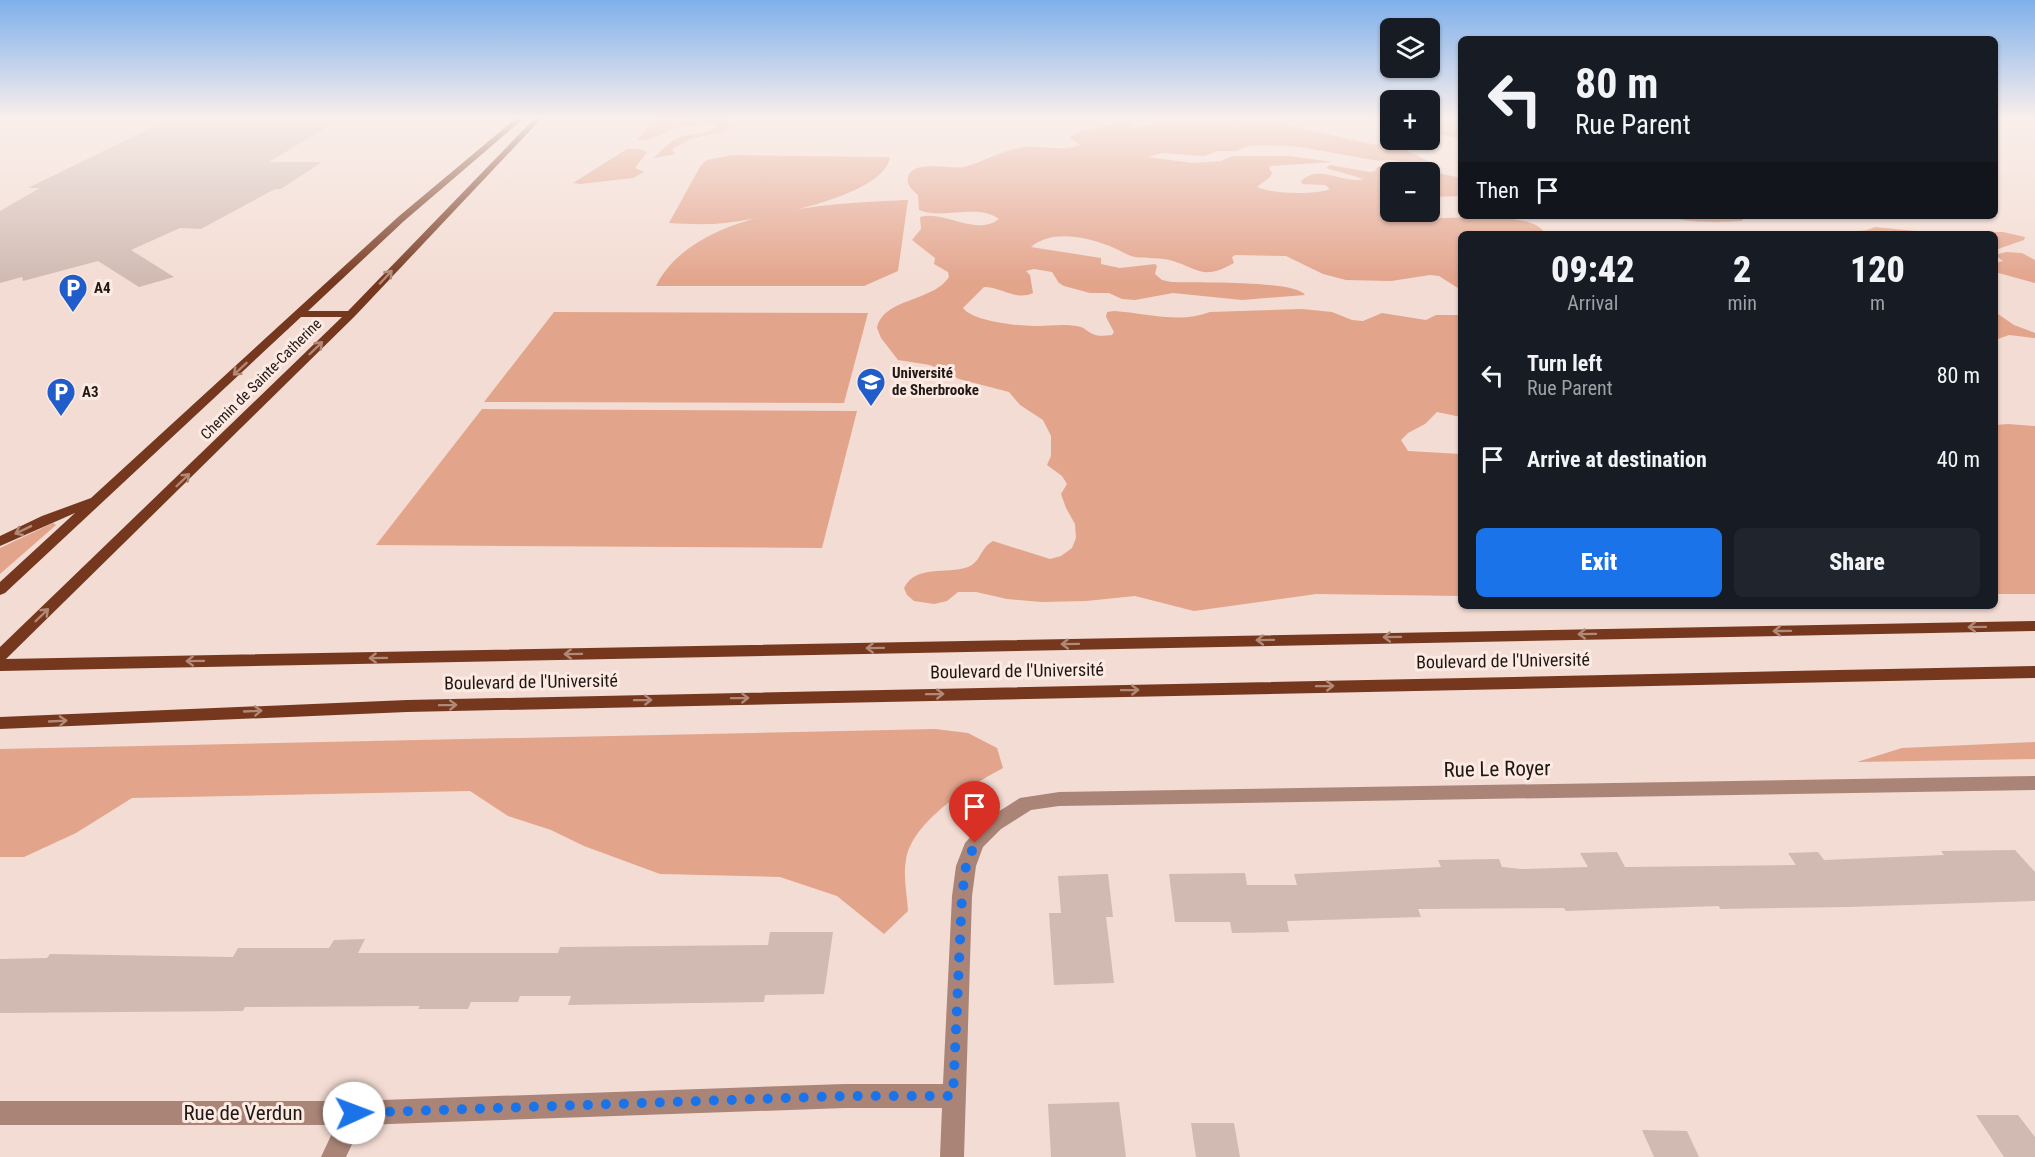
<!DOCTYPE html>
<html lang="en">
<head>
<meta charset="utf-8">
<style>
	body { margin:0; font-family:"Roboto Condensed",sans-serif; background:#20242c; color:#f1f3f6; height:100vh; display:flex; flex-direction:column; font-size:22px; white-space:nowrap }
	* { box-sizing:border-box; margin:0 }
	p { font-size:20px; color:#9ea1a6 }
	.icon { flex:none; width:33px; height:33px; fill:none; stroke:currentColor; stroke-width:2; stroke-linecap:round; stroke-linejoin:round }
	.map { position:relative; flex:1; overflow:hidden }
	.side { position:absolute; left:1458px; top:231px; width:540px; height:378px; display:flex; flex-direction:column; background:#171b24; border-radius:9px; box-shadow:0 2px 4px #0004 }
	.side>* { flex:none }
	.guide { position:absolute; left:1458px; top:36px; width:540px; height:183px; border-radius:9px; box-shadow:0 2px 4px #0004; background:#171b24; color:#f1f3f6; overflow:hidden }
	.tools { position:absolute; left:1380px; top:18px; display:grid; gap:12px }
	.tools a { display:grid; place-items:center; width:60px; height:60px; border-radius:9px; background:#171b24; box-shadow:0 2px 4px #0004; font-size:30px }
	.pin { position:absolute; display:grid; place-items:center; width:51px; height:51px; color:#fff; margin:-62px -26px; border-radius:50% 50% 50% 0; rotate:-45deg; box-shadow:0 0 6px #0007 }
	.pin .icon { rotate:45deg }
	.me { position:absolute; width:66px; margin:-33px; rotate:88deg; stroke-linejoin:round; filter:drop-shadow(0 0 4px #0008) }
	.turn { display:flex; align-items:center; gap:21px; height:126px; padding:0 18px; font-size:27px }
	.turn .icon { width:78px; height:78px; stroke-width:2.5 }
	.turn b { display:block; font-size:42px; line-height:51px }
	.then { display:flex; align-items:center; height:57px; padding:0 18px; background:#0003; gap:12px; font-size:22px }
	.eta { display:flex; justify-content:space-evenly; align-items:center; height:102px; text-align:center }
	.eta b { font-size:36px; font-weight:800; line-height:42px }
	.button { display:flex; gap:12px; margin-top:auto; padding:12px 18px }
	.button a { flex:1; height:69px; border-radius:9px; background:#1a73e8; color:#fff; font-size:24px; font-weight:800; line-height:69px; text-align:center }
	.button a+a { background:#20242c; color:#f1f3f6 }
	ul { padding:0; list-style:none }
	li { display:flex; align-items:center; gap:18px; height:84px; padding:0 18px }
	li div { flex:1 }
	li b { display:block; font-size:22px }
	li em { font-style:normal }
	.map>svg:first-child { display:block }
</style>
</head>
<body>
<div class="map">
<svg width="2035" height="1157" viewBox="0 0 2035 1157">
	<rect width="100%" height="100%" fill="#f3dcd3"/>
	<!-- green -->
	<g fill="#e3a48c">
		<path d="M650 119H728L729 128 722 132 689 139 672 150 675 154 656 158H654C660 151 672 140 680 137 693 133 707 135 717 126 712 122 686 125 679 127 664 131 653 142 637 140L649 125Z"/>
		<polygon points="1430,119 1461,119 1461,138 1430,133"/>
		<path d="M1237 121 1283 124 1365 143 1400 147 1436 165 1423 166 1393 160 1379 161 1294 146 1266 145 1248 146 1236 151H1218L1204 156 1161 153 1148 157 1193 163 1221 161 1232 156H1289L1333 162 1271 166 1269 168 1272 173 1270 177 1257 187C1272 194 1314 195 1330 189L1325 185 1302 184 1301 181C1321 163 1343 185 1364 179L1326 168 1330 165 1370 172 1375 171 1378 166H1388L1397 172H1390V208L1386 211C1400 216 1413 217 1428 218 1451 219 1536 210 1545 234H1461V290L1439 276 1430 275 1391 281 1346 280 1323 274 1286 256 1235 255 1232 257 1234 263C1203 280 1201 270 1173 261 1161 257 1148 259 1135 257 1128 256 1122 251 1114 248 1089 237 1052 229 1031 247L1101 258V264L1120 268 1155 264 1157 266 1155 274 1162 280 1171 282C1193 283 1295 280 1305 295L1242 300 1173 293 1135 300 1122 299 1109 293H1090L1064 286 1059 283 1052 272 1034 269 1026 271 1030 275 1033 293C1016 301 1001 287 984 287L963 308C972 321 1018 326 1034 326 1049 326 1067 323 1081 327 1084 328 1087 331 1089 332 1096 337 1104 336 1112 335L1114 332 1106 317 1107 312 1114 311C1146 313 1180 324 1210 312L1302 309 1332 312 1352 320 1363 321 1382 313 1426 320 1436 315H1461V417L1437 412 1425 424 1408 433 1401 440 1408 451 1461 454V596L1316 594 1194 611 1135 596 1086 601 1041 602 1007 599 976 592H958L947 601 934 604 914 601 907 595 904 588C916 564 946 575 968 567 981 562 980 548 993 541L1050 559 1061 556 1072 548 1076 538 1075 524 1066 508 1061 494 1067 484 1062 476 1047 465 1051 456V436L1043 420 1020 405 1009 392 959 379 930 365 898 360 881 338 877 328C883 298 933 302 949 277L948 272 934 264 935 258 912 240 921 229 920 217C945 210 975 237 999 219 978 203 944 220 919 210L918 195C913 191 906 185 908 177 913 159 950 170 964 167 984 162 1004 149 1025 147 1044 145 1061 152 1080 145L1069 137 1081 131 1118 124H1126L1134 128 1162 123H1216Z"/>
		<polygon points="627,149 640,149 647,152 635,168 644,172 633,178 580,184 573,183"/>
		<path d="M732 155 890 157C885 197 760 219 725 223 706 225 688 224 669 223L701 165 707 160Z"/>
		<polygon points="1438,173 1461,178 1461,196 1430,197 1432,174"/>
		<path d="M908 200 898 271 864 286H656C695 208 833 203 908 200Z"/>
		<path d="M1665 216H1744L1742 221C1716 223 1691 223 1665 216Z"/>
		<path d="M1875 227 1926 232H2003L2025 237 2024 240 1995 250V234H1837C1850 228 1862 234 1875 227Z"/>
		<polygon points="2006,252 2022,253 2035,260 2035,283 1995,272 1995,263 2003,261 1995,255"/>
		<polygon points="554,312 868,313 844,403 484,402"/>
		<polygon points="1995,312 2014,325 2035,333 2035,338 2009,335 1995,340"/>
		<polygon points="482,409 857,411 822,548 376,545"/>
		<polygon points="2008,424 2035,426 2035,594 1995,594 1995,425"/>
		<polygon points="53,523 56,525 0,574 0,548"/>
		<path d="M935 729 968 733 997 748 1003 768C971 785 912 821 906 860 903 876 907 895 908 911L884 934 837 896 780 877 660 874 584 846 551 830 508 816 470 791 132 798 76 833 24 857H0V749Z"/>
		<polygon points="2035,742 2035,759 1857,762 1902,748"/>
	</g>
	<!-- building -->
	<g fill="#d0bab2">
		<polygon points="169,119 340,119 269,162 322,162 281,189 275,189 201,229 180,228 131,250 174,277 139,287 98,261 23,281 22,277 0,283 0,211 40,188 28,188"/>
		<polygon points="2015,850 2035,872 2035,901 1848,907 1720,909 1719,906 1566,911 1564,908 1418,909 1421,917 1287,921 1289,932 1232,933 1230,922 1175,922 1169,874 1245,873 1247,885 1297,885 1294,874 1441,867 1438,860 1499,859 1502,867 1522,869 1588,867 1580,853 1617,852 1625,867 1796,865 1788,853 1818,852 1824,860 1944,855 1941,851"/>
		<polygon points="1108,874 1113,917 1106,917 1114,983 1054,985 1049,913 1061,913 1058,876"/>
		<polygon points="770,932 833,932 824,994 765,995 764,1002 568,1005 571,996 520,996 518,1002 471,1002 468,1009 418,1009 420,1006 245,1007 243,1011 0,1013 0,959 47,958 50,954 233,957 238,948 329,948 334,940 365,939 358,953 558,953 560,947 768,945"/>
		<polygon points="1119,1102 1126,1157 1051,1157 1048,1104"/>
		<polygon points="1976,1115 2018,1115 2035,1137 2035,1157 2004,1157"/>
		<polygon points="1191,1123 1234,1123 1240,1157 1196,1157"/>
		<polygon points="1642,1130 1687,1131 1699,1157 1654,1157"/>
	</g>
	<g fill="none" stroke-linecap="round" stroke-linejoin="round">
		<!-- minor -->
		<polygon fill="#aa8577" fill-rule="evenodd" points="2035,776 2035,790 1059,806 1031,810 1001,829 983,847 976,866 972,896 964,1157 940,1157 942,1108 845,1108 361,1125 346,1157 321,1157 336,1125 0,1125 0,1101 354,1101 845,1084 943,1084 952,896 956,866 965,843 987,819 1020,798 1059,792"/>
		<!-- major -->
		<g fill="#75381f" fill-rule="evenodd">
			<polygon points="515,119 523,119 404,221 308,311 348,311 534,119 541,119 355,316 6,659 2035,621 2035,631 0,671 0,647 342,317 301,317 5,593 0,595 0,582 75,513 0,546 0,536 42,516 91,498 398,217"/>
			<polygon points="2035,666 2035,678 407,712 0,729 0,717 407,700"/>
		</g>
	</g>
	<!-- one-way arrows -->
	<defs><path id="oneway-shaft" d="M-6 0H5M1.5-3L5.5 0L1.5 3" fill="none" stroke-width="1.6" stroke-linecap="round" stroke-linejoin="round" transform="scale(1.5)"/></defs>
	<g stroke="#b28877">
		<use href="#oneway-shaft" transform="translate(386 277) rotate(-47)"/>
		<use href="#oneway-shaft" transform="translate(316 348) rotate(-44)"/>
		<use href="#oneway-shaft" transform="translate(240 369) rotate(137)"/>
		<use href="#oneway-shaft" transform="translate(183 480) rotate(-44)"/>
		<use href="#oneway-shaft" transform="translate(23 530) rotate(154)"/>
		<use href="#oneway-shaft" transform="translate(42 615) rotate(-44)"/>
		<use href="#oneway-shaft" transform="translate(1977 627) rotate(179)"/>
		<use href="#oneway-shaft" transform="translate(1782 631) rotate(179)"/>
		<use href="#oneway-shaft" transform="translate(1587 634) rotate(179)"/>
		<use href="#oneway-shaft" transform="translate(1392 637) rotate(179)"/>
		<use href="#oneway-shaft" transform="translate(1265 640) rotate(179)"/>
		<use href="#oneway-shaft" transform="translate(1070 644) rotate(179)"/>
		<use href="#oneway-shaft" transform="translate(875 648) rotate(179)"/>
		<use href="#oneway-shaft" transform="translate(573 654) rotate(179)"/>
		<use href="#oneway-shaft" transform="translate(378 658) rotate(179)"/>
		<use href="#oneway-shaft" transform="translate(195 661) rotate(179)"/>
		<use href="#oneway-shaft" transform="translate(1325 686) rotate(-1)"/>
		<use href="#oneway-shaft" transform="translate(1130 690) rotate(-1)"/>
		<use href="#oneway-shaft" transform="translate(935 694) rotate(-1)"/>
		<use href="#oneway-shaft" transform="translate(740 698) rotate(-1)"/>
		<use href="#oneway-shaft" transform="translate(643 700) rotate(-1)"/>
		<use href="#oneway-shaft" transform="translate(448 705) rotate(-1)"/>
		<use href="#oneway-shaft" transform="translate(253 711) rotate(-3)"/>
		<use href="#oneway-shaft" transform="translate(58 721) rotate(-3)"/>
	</g>
	<!-- sky -->
	<linearGradient id="sky" x2="0" y2="1"><stop stop-color="#7fb0eb"/><stop offset="0.42" stop-color="#faefeb"/><stop offset="1" stop-color="#faefeb" stop-opacity="0"/></linearGradient>
	<rect width="2035" height="281" fill="url(#sky)"/>
	<g fill="none" stroke-linecap="round" stroke-linejoin="round">
		<!-- route -->
		<polyline stroke="#1a73e8" stroke-width="10" stroke-dasharray="0 18" points="354,1113 845,1096 953,1096 962,896 966,866 975,843"/>
	</g>
	<!-- icons -->
	<defs>
		<g id="parking-pin" transform="scale(1.5)"><path d="M0 17L-7.5 6A9.5 9.5 0 1 1 7.5 6Z" fill="#205dca" stroke="#fdeae3"/><path d="M-3.5-5.5H1a3.5 3.5 0 0 1 0 7H-1V5.5H-3.5ZM-1-3.4V-.6H.8a1.4 1.4 0 0 0 0-2.8Z" fill="#fff"/></g>
		<g id="university-pin" transform="scale(1.5)"><path d="M0 17L-7.5 6A9.5 9.5 0 1 1 7.5 6Z" fill="#205dca" stroke="#fdeae3"/><path d="M0-5L7-2L0 1L-7-2ZM-4 1L0 2.5L4 1V4Q0 6-4 4Z" fill="#fff"/></g>
	</defs>
	<g fill-rule="evenodd">
		<use href="#parking-pin" x="73" y="288"/>
		<use href="#university-pin" x="871" y="382"/>
		<use href="#parking-pin" x="61" y="392"/>
	</g>
	<g text-anchor="middle" stroke-width="6" stroke-linejoin="round" paint-order="stroke">
		<!-- far-poi labels -->
		<g font-size="15" font-weight="bold" fill="#201815" stroke="#fdeae3" text-anchor="start">
			<text x="94" y="293">A4</text>
			<text x="892" y="378">Université<tspan x="892" dy="17">de Sherbrooke</tspan></text>
			<text x="82" y="397">A3</text>
		</g>
		<!-- far-street labels -->
		<g font-size="15" fill="#201815" stroke="#fdeae3">
			<text transform="translate(261 379) rotate(-45)" y="5">Chemin de Sainte-Catherine</text>
		</g>
		<!-- street labels -->
		<g font-size="18" fill="#201815" stroke="#fdeae3">
			<text transform="translate(1503 661) rotate(-1)" y="6">Boulevard de l'Université</text>
			<text transform="translate(1017 671) rotate(-1)" y="6">Boulevard de l'Université</text>
			<text transform="translate(531 682) rotate(-1)" y="6">Boulevard de l'Université</text>
		</g>
		<!-- near-street labels -->
		<g font-size="21" fill="#201815" stroke="#fdeae3">
			<text transform="translate(1497 769) rotate(-1)" y="7">Rue Le Royer</text>
			<text x="243" y="1120">Rue de Verdun</text>
		</g>
	</g>
</svg>
<div class="tools">
<a><svg class="icon" aria-label="layers" viewBox="0 0 24 24"><path d="M12 4l9 5-9 5-9-5zM3 14l9 5 9-5"/></svg></a>
<a>+</a>
<a>−</a>
</div>
<div class="pin" style="left:975px;top:843px;background:#d93025"><svg class="icon" aria-label="arrive" viewBox="0 0 24 24"><path d="M6 21V4h12l-3 4 3 4H6"/></svg></div>
<svg class="me" style="left:354px;top:1113px" viewBox="-20 -20 40 40"><circle r="19" fill="#fff"/><path d="M0-13L10 11 0 6-10 11z" fill="#1a73e8"/></svg>
<div class="guide">
<div class="turn"><svg class="icon" aria-label="left" viewBox="0 0 24 24"><path d="M17 20v-9H6M10 6l-5 5 5 5"/></svg><div><b>80 m</b>Rue Parent</div></div>
<div class="then">Then<svg class="icon" aria-label="arrive" viewBox="0 0 24 24"><path d="M6 21V4h12l-3 4 3 4H6"/></svg></div>
</div>
<section class="side">
<div class="eta">
<div><b>09:42</b><p>Arrival</p></div>
<div><b>2</b><p>min</p></div>
<div><b>120</b><p>m</p></div>
</div>
<ul>
<li><svg class="icon" aria-label="left" viewBox="0 0 24 24"><path d="M17 20v-9H6M10 6l-5 5 5 5"/></svg><div><b>Turn left</b><p>Rue Parent</p></div><em>80 m</em></li>
<li><svg class="icon" aria-label="arrive" viewBox="0 0 24 24"><path d="M6 21V4h12l-3 4 3 4H6"/></svg><div><b>Arrive at destination</b></div><em>40 m</em></li>
</ul>
<div class="button"><a>Exit</a><a>Share</a></div>
</section>
</div>
</body>
</html>
